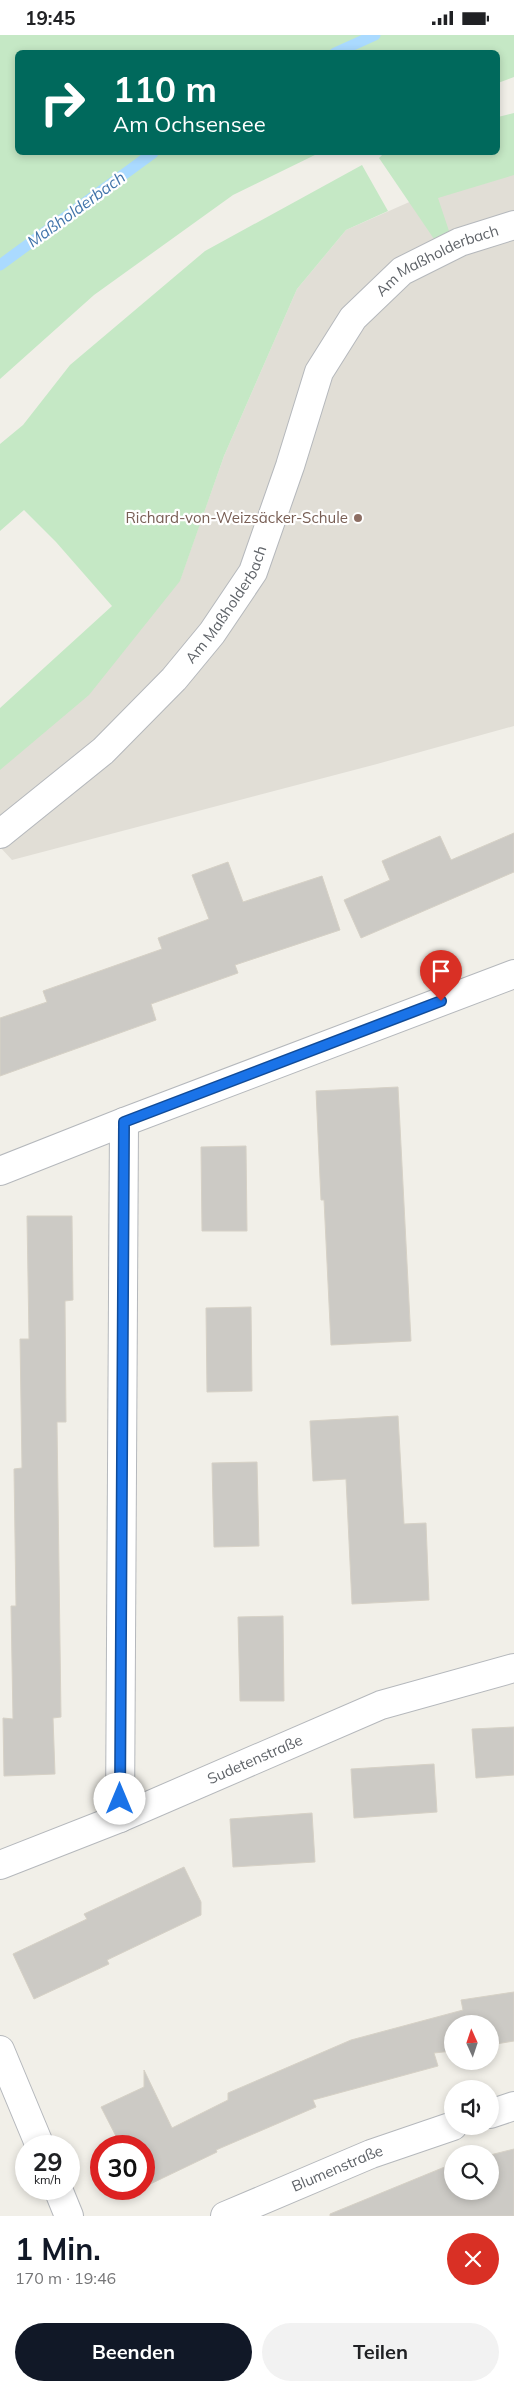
<!DOCTYPE html>
<html lang="de">
<head>
<meta charset="utf-8">
<style>
	body { margin:0; font-family:Mulish,sans-serif; background:#f2f2f2; color:#202124; height:100vh; display:flex; flex-direction:column; font-size:19px; white-space:nowrap }
	* { box-sizing:border-box; margin:0 }
	p { font-size:16px; color:#757577 }
	.icon { flex:none; width:28px; height:28px; fill:none; stroke:currentColor; stroke-width:2; stroke-linecap:round; stroke-linejoin:round }
	.map { position:relative; height:2181px; overflow:hidden }
	.drawer { display:flex; flex-direction:column; background:#fff; flex:1 }
	.drawer>* { flex:none }
	.banner { position:absolute; left:15px; top:15px; width:485px; height:105px; border-radius:8px; box-shadow:0 2px 8px #0003; background:#00695c; color:#fff; overflow:hidden }
	.needle { width:32px; rotate:357deg }
	.controls { position:absolute; left:444px; top:1980px; display:grid; gap:10px }
	.controls a { display:grid; place-items:center; width:55px; height:55px; border-radius:50%; background:#fff; box-shadow:0 2px 8px #0003; font-size:25px }
	.speed { position:absolute; left:15px; top:2100px; display:flex; gap:10px; font-size:25px; font-weight:700; text-align:center }
	.speed>* { display:grid; place-content:center; width:65px; height:65px; border-radius:50%; background:#fff; box-shadow:0 2px 8px #0003; line-height:1 }
	.speed small { font-size:12px; font-weight:400 }
	.speed .limit { border:8px solid #d22; background:#fff; color:#111 }
	.pin { position:absolute; display:grid; place-items:center; width:42px; height:42px; color:#fff; margin:-51px -21px; border-radius:50% 50% 50% 0; rotate:-45deg; box-shadow:0 0 5px #0007 }
	.pin .icon { rotate:45deg }
	.me { position:absolute; width:55px; margin:-28px; rotate:0deg; stroke-linejoin:round; filter:drop-shadow(0 0 4px #0008) }
	.turn { display:flex; align-items:center; gap:18px; height:105px; padding:0 15px; font-size:22px }
	.turn .icon { width:65px; height:65px; stroke-width:2.5 }
	.turn b { display:block; font-size:35px; line-height:42px }
	.round { display:grid; place-items:center; flex:none; width:52px; height:52px; border-radius:26px; background:#f2f2f2 }
	.head { display:flex; align-items:center; justify-content:space-between; height:85px; padding:0 15px }
	h1 { font-size:30px; font-weight:700; line-height:38px; color:#111827 }
	.button { display:flex; gap:10px; margin-top:auto; padding:10px 15px }
	.button a { flex:1; height:58px; border-radius:30px; background:#111827; color:#fff; font-size:20px; font-weight:700; line-height:58px; text-align:center }
	.button a+a { background:#f2f2f2; color:#202124 }
	.status { display:flex; justify-content:space-between; align-items:center; height:35px; padding:0 25px; background:#fff; direction:ltr }
	.status svg { height:14px; fill:currentColor }
	.map>svg:first-child { display:block }
</style>
</head>
<body>
<div class="status"><b>19:45</b><svg viewBox="0 0 49 12"><path d="M0 12V9h3v3zM5 12V6h3v6zM10 12V3h3v9zM15 12V0h3v12zM26 1h20v11H26zM47 4h2v5h-2z"/></svg></div>
<div class="map">
<svg width="514" height="2181" viewBox="0 0 514 2181">
	<rect width="100%" height="100%" fill="#f1efe8"/>
	<!-- education -->
	<polygon fill="#e1ded6" points="514,126 514,691 377,729 12,825 0,812 0,725 180,545 224,421 297,254 346,195 484,134"/>
	<!-- green -->
	<g fill="#c5e8c5">
		<polygon points="0,0 514,0 514,42 498,48 498,18 18,18 18,118 319,118 233,160 94,260 0,344"/>
		<polygon points="514,78 514,140 438,163 449,196 434,204 379,123 384,118 498,118 498,82"/>
		<polygon points="362,130 388,176 346,195 297,254 224,421 180,546 89,660 0,735 0,673 112,571 56,507 24,475 0,496 0,409 23,390 70,330 205,216"/>
	</g>
	<g fill="none" stroke-linecap="round" stroke-linejoin="round">
		<!-- stream -->
		<g stroke="#aadaff" stroke-width="11">
			<polyline points="335,18 375,0"/>
			<polyline points="0,230 153,118"/>
		</g>
	</g>
	<!-- building -->
	<g fill="#cccac5" stroke="#d6d1c6">
		<polygon points="514,798 514,837 361,903 344,865 390,845 382,826 440,801 451,825"/>
		<polygon points="228,827 243,867 322,841 340,895 235,930 238,938 151,969 156,985 0,1041 0,983 47,967 43,956 162,914 158,903 209,884 192,840"/>
		<polygon points="398,1052 411,1306 331,1310 324,1165 321,1165 316,1056"/>
		<polygon points="246,1111 247,1196 202,1196 201,1112"/>
		<polygon points="27,1181 72,1181 73,1265 65,1266 66,1387 57,1387 61,1682 53,1683 55,1739 4,1741 3,1683 13,1684 11,1571 16,1571 14,1434 22,1433 20,1304 29,1304"/>
		<polygon points="251,1272 252,1356 207,1357 206,1273"/>
		<polygon points="398,1381 404,1489 426,1488 429,1565 352,1569 346,1444 313,1446 310,1386"/>
		<polygon points="257,1427 259,1511 214,1512 212,1428"/>
		<polygon points="283,1581 284,1666 240,1666 238,1582"/>
		<polygon points="514,1692 514,1740 476,1743 472,1694"/>
		<polygon points="434,1729 437,1777 354,1783 351,1734"/>
		<polygon points="312,1778 315,1827 233,1832 230,1784"/>
		<polygon points="184,1832 201,1867 201,1880 107,1925 109,1929 34,1964 13,1919 87,1884 84,1879"/>
		<polygon points="514,1957 514,2006 490,2010 490,1989 452,1989 452,2016 434,2018 438,2031 313,2065 316,2072 216,2115 217,2117 144,2152 144,2111 121,2111 101,2072 144,2052 144,2035 172,2093 228,2065 228,2058 351,2005 463,1975 461,1965"/>
		<polygon points="514,2114 514,2181 330,2181 330,2179 452,2129 452,2156 490,2156 490,2120"/>
	</g>
	<g fill="none" stroke-linecap="round" stroke-linejoin="round">
		<!-- street casing -->
		<g stroke="#b5b8bc" stroke-width="30">
			<g id="street">
				<path id="s1" d="M0 799 103 716 174 644 212 598 253 537 290 431 319 337 353 283 402 236 460 207 514 190"/>
				<polyline points="0,1136 124,1087 514,939"/>
				<polyline points="120,1783 124,1087"/>
				<path id="s2" d="M0 1830 120 1783 381 1670 514 1633"/>
				<polyline points="0,2015 40,2111"/>
				<polyline points="490,2079 514,2071"/>
				<polyline points="58,2154 69,2181"/>
				<path id="s3" d="M225 2181 371 2119 453 2091"/>
			</g>
		</g>
		<!-- street -->
		<use href="#street" stroke="#fff" stroke-width="28"/>
	</g>
	<g fill="none" stroke-linecap="round" stroke-linejoin="round">
		<!-- route casing -->
		<g stroke="#114b97" stroke-width="12">
			<polyline id="route" points="120,1764 124,1087 441,966"/>
		</g>
		<!-- route -->
		<use href="#route" stroke="#1a73e8" stroke-width="9"/>
	</g>
	<!-- markers -->
	<circle fill="#8d6e63" stroke="#fff" stroke-width="2" cx="358" cy="483" r="5"/>
	<g text-anchor="middle" stroke-width="4.5" stroke-linejoin="round" paint-order="stroke">
		<!-- street labels -->
		<g font-size="15" fill="#5f6368" stroke="#fff">
			<text dy="5" stroke="none"><textPath href="#s1" startOffset="745">Am Maßholderbach</textPath></text>
			<text dy="5" stroke="none"><textPath href="#s1" startOffset="325">Am Maßholderbach</textPath></text>
			<text dy="5" stroke="none"><textPath href="#s2" startOffset="276">Sudetenstraße</textPath></text>
			<text dy="5" stroke="none"><textPath href="#s3" startOffset="122">Blumenstraße</textPath></text>
		</g>
		<!-- education labels -->
		<g font-size="15" fill="#785e54" stroke="#fff" text-anchor="end">
			<text x="348" y="488">Richard-von-Weizsäcker-Schule</text>
		</g>
		<!-- water labels -->
		<g font-size="16" font-style="italic" fill="#4174aa" stroke="#fff">
			<text transform="translate(76 174) rotate(-36)" y="6">Maßholderbach</text>
		</g>
	</g>
</svg>
<div class="controls">
<a><svg class="needle" viewBox="-14 -14 28 28"><path d="M0-13l5 13h-10z" fill="#e53935"/><path d="M0 13l5-13h-10z" fill="#757577"/></svg></a>
<a><svg class="icon" aria-label="sound" viewBox="0 0 24 24"><path d="M4 9h4l5-4v14l-5-4H4zM17 9q2 3 0 6"/></svg></a>
<a><svg class="icon" aria-label="search" viewBox="0 0 24 24"><circle cx="10" cy="10" r="6"/><path d="M15 15l6 6"/></svg></a>
</div>
<div class="speed"><div>29<small>km/h</small></div><div class="limit">30</div></div>
<div class="pin" style="left:441px;top:966px;background:#d93025"><svg class="icon" aria-label="arrive" viewBox="0 0 24 24"><path d="M6 21V4h12l-3 4 3 4H6"/></svg></div>
<svg class="me" style="left:120px;top:1764px" viewBox="-20 -20 40 40"><circle r="19" fill="#fff"/><path d="M0-13L10 11 0 6-10 11z" fill="#1a73e8"/></svg>
<div class="banner">
<div class="turn"><svg class="icon" aria-label="right" viewBox="0 0 24 24"><path d="M7 20v-9h11M14 6l5 5-5 5"/></svg><div><b>110 m</b>Am Ochsensee</div></div>
</div>
</div>
<section class="drawer">
<div class="head"><div><h1>1 Min.</h1><p>170 m · 19:46</p></div><a class="round" style="background:#d93025;color:#fff"><svg class="icon" aria-label="close" viewBox="0 0 24 24"><path d="M6 6l12 12M18 6L6 18"/></svg></a></div>
<div class="button"><a>Beenden</a><a>Teilen</a></div>
</section>
</body>
</html>
